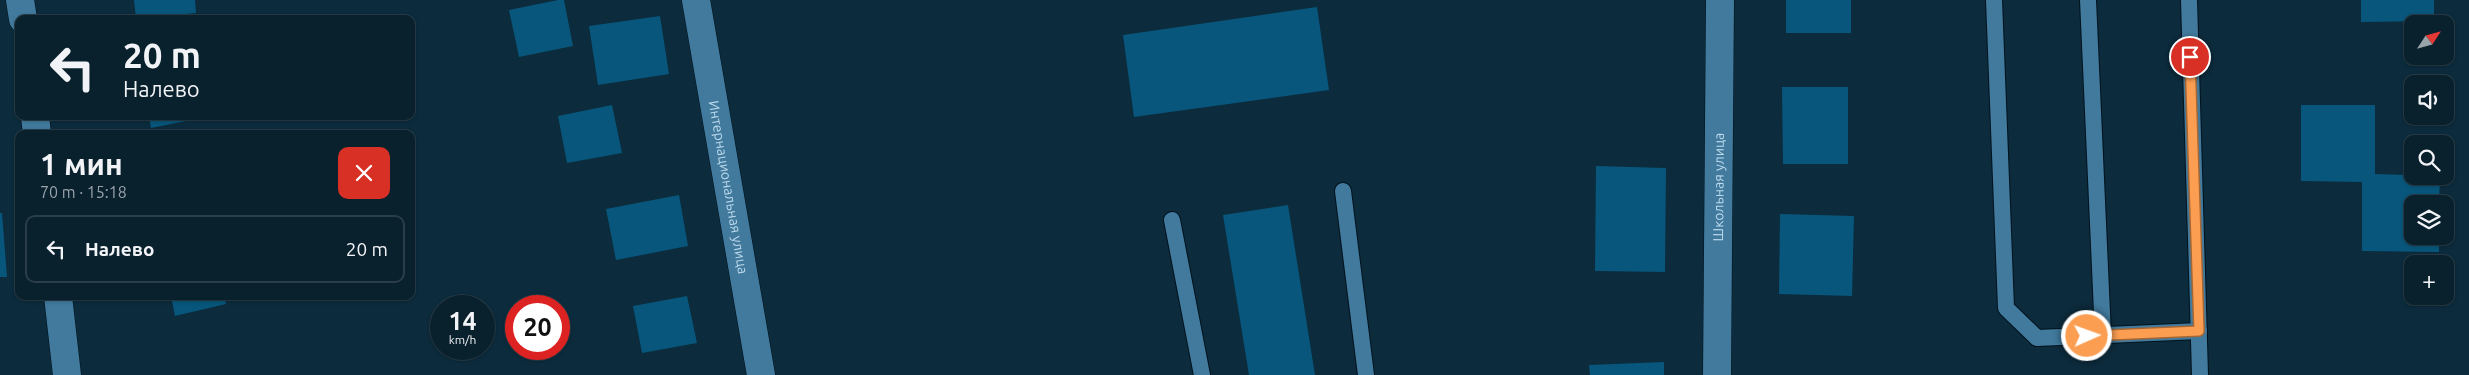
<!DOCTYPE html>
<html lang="ru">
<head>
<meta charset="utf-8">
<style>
	body { margin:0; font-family:Ubuntu,sans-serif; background:#172d39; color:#f1f3f6; height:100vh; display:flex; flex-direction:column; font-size:19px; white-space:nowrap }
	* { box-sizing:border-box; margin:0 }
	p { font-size:16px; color:#99a3aa }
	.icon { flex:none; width:28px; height:28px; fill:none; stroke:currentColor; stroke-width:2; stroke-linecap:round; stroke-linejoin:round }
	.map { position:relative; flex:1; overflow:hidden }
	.panel { position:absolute; left:15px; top:130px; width:400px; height:170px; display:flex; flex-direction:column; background:#09202d; border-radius:10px; box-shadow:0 1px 4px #0004,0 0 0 1px #293e49 }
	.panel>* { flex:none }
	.top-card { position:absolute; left:15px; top:15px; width:400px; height:105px; border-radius:10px; box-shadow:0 1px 4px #0004,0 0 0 1px #293e49; background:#09202d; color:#f1f3f6; overflow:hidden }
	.needle { width:32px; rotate:54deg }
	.tools { position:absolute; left:2404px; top:15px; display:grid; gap:10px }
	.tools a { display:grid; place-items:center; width:50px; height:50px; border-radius:10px; background:#09202d; box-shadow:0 1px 4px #0004,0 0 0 1px #293e49; font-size:25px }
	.speed { position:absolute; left:430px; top:295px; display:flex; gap:10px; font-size:25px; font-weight:700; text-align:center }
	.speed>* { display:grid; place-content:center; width:65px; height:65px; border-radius:50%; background:#09202d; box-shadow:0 1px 4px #0004,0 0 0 1px #293e49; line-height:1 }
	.speed small { font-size:12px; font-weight:400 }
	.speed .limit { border:8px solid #d22; background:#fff; color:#111 }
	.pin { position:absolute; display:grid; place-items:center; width:42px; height:42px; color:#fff; margin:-21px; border:2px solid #fff; border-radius:50%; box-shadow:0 1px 5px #0007 }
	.me { position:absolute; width:55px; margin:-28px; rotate:88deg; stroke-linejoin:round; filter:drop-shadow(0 0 4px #0008) }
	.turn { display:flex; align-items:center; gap:18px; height:105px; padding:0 25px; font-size:22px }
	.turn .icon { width:65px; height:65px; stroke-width:2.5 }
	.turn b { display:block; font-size:35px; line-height:42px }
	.round { display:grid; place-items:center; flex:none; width:52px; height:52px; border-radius:10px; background:#172d39 }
	.summary { display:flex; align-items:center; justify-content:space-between; height:85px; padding:0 25px }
	h1 { font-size:30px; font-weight:600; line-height:38px }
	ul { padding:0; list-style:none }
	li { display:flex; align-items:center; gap:15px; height:68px; margin:0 10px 8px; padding:0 15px; border:2px solid #293e49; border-radius:10px }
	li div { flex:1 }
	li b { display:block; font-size:19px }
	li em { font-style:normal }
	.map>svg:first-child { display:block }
</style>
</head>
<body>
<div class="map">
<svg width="2469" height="375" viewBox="0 0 2469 375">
	<rect width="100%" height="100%" fill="#0c2b3c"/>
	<!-- building -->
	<g fill="#08567b">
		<polygon points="134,0 195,0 196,13 136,19"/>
		<polygon points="558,0 564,0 573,46 519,57 509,10"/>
		<rect x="1786" y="0" width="65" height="33"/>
		<polygon points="2361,0 2434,0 2434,21 2361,22"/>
		<polygon points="1317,7 1329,90 1134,117 1123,35"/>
		<polygon points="660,16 669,74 598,85 589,26"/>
		<polygon points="1782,87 1848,87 1848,164 1783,164"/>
		<polygon points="612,105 622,153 567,163 558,116"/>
		<polygon points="2301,105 2375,105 2375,174 2440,176 2439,204 2412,204 2412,236 2439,236 2439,252 2362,251 2362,182 2301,181"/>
		<polygon points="149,116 206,116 206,117 151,128"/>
		<polygon points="1596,166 1666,168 1665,272 1595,271"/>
		<polygon points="679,195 688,246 616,260 606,209"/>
		<polygon points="1288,205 1315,375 1249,375 1223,215"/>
		<polygon points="0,213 2,213 7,277 0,277"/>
		<polygon points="1780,214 1854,216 1852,296 1779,294"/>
		<polygon points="171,296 224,296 226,304 175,316"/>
		<polygon points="687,296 697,343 642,353 633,306"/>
		<polygon points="1664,362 1664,375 1590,375 1589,365"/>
	</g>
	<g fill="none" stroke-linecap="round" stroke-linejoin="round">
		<!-- service casing -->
		<g stroke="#02121d" stroke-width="18">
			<g id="service">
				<polyline points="1994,0 2006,308 2037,338 2199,331"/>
				<polyline points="2088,0 2103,335"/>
				<polyline points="2189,0 2200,375"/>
				<polyline points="1343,191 1366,375"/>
				<polyline points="1172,220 1202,375"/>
			</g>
		</g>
		<!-- minor casing -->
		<g stroke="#02121d" stroke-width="29">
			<g id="minor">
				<polyline points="20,0 23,19"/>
				<path id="s1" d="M696 0 761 375"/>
				<polyline points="35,116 37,134"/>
				<polyline points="58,296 67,375"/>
				<path id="s2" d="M1717 375 1720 0"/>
			</g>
		</g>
		<!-- service -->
		<use href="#service" stroke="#417a9d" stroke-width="16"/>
		<!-- minor -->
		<use href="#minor" stroke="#417a9d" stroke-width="28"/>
	</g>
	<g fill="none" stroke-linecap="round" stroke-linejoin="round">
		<!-- route casing -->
		<g stroke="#a46735" stroke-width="12">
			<polyline id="route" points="2087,336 2199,331 2190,57"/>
		</g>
		<!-- route -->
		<use href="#route" stroke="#fc9e52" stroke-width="9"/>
	</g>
	<g text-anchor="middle" stroke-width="4" stroke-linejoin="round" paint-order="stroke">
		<!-- street labels -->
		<g font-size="14" fill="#bddaed" stroke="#022132">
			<text dy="5" stroke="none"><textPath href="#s1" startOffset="190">Интернациональная улица</textPath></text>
			<text dy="5" stroke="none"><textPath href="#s2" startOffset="188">Школьная улица</textPath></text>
		</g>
	</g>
</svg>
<div class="tools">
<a><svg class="needle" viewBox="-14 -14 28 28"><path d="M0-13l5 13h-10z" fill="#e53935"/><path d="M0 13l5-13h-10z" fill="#99a3aa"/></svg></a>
<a><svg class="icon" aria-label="sound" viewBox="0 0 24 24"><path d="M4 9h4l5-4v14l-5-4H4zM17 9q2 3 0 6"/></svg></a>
<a><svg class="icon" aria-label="search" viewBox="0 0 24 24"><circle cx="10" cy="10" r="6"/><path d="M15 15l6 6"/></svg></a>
<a><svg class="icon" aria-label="layers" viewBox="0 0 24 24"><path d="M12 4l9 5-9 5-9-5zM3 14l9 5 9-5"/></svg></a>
<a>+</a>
</div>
<div class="speed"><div>14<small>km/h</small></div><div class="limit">20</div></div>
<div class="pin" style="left:2190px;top:57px;background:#d93025"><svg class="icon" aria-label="arrive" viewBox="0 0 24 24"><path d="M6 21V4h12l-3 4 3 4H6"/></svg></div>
<svg class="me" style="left:2087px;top:336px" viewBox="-20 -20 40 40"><circle r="17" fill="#fc9e52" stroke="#fff" stroke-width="3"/><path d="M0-11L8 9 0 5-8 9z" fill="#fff"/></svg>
<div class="top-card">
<div class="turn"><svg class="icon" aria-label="left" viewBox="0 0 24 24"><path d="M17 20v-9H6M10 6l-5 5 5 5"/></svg><div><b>20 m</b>Налево</div></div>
</div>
<section class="panel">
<div class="summary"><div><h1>1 мин</h1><p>70 m · 15:18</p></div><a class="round" style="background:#d93025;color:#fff"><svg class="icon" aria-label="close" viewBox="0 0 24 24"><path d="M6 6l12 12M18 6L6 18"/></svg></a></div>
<ul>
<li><svg class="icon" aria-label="left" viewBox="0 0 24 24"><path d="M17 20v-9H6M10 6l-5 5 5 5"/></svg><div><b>Налево</b></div><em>20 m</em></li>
</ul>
</section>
</div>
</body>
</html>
